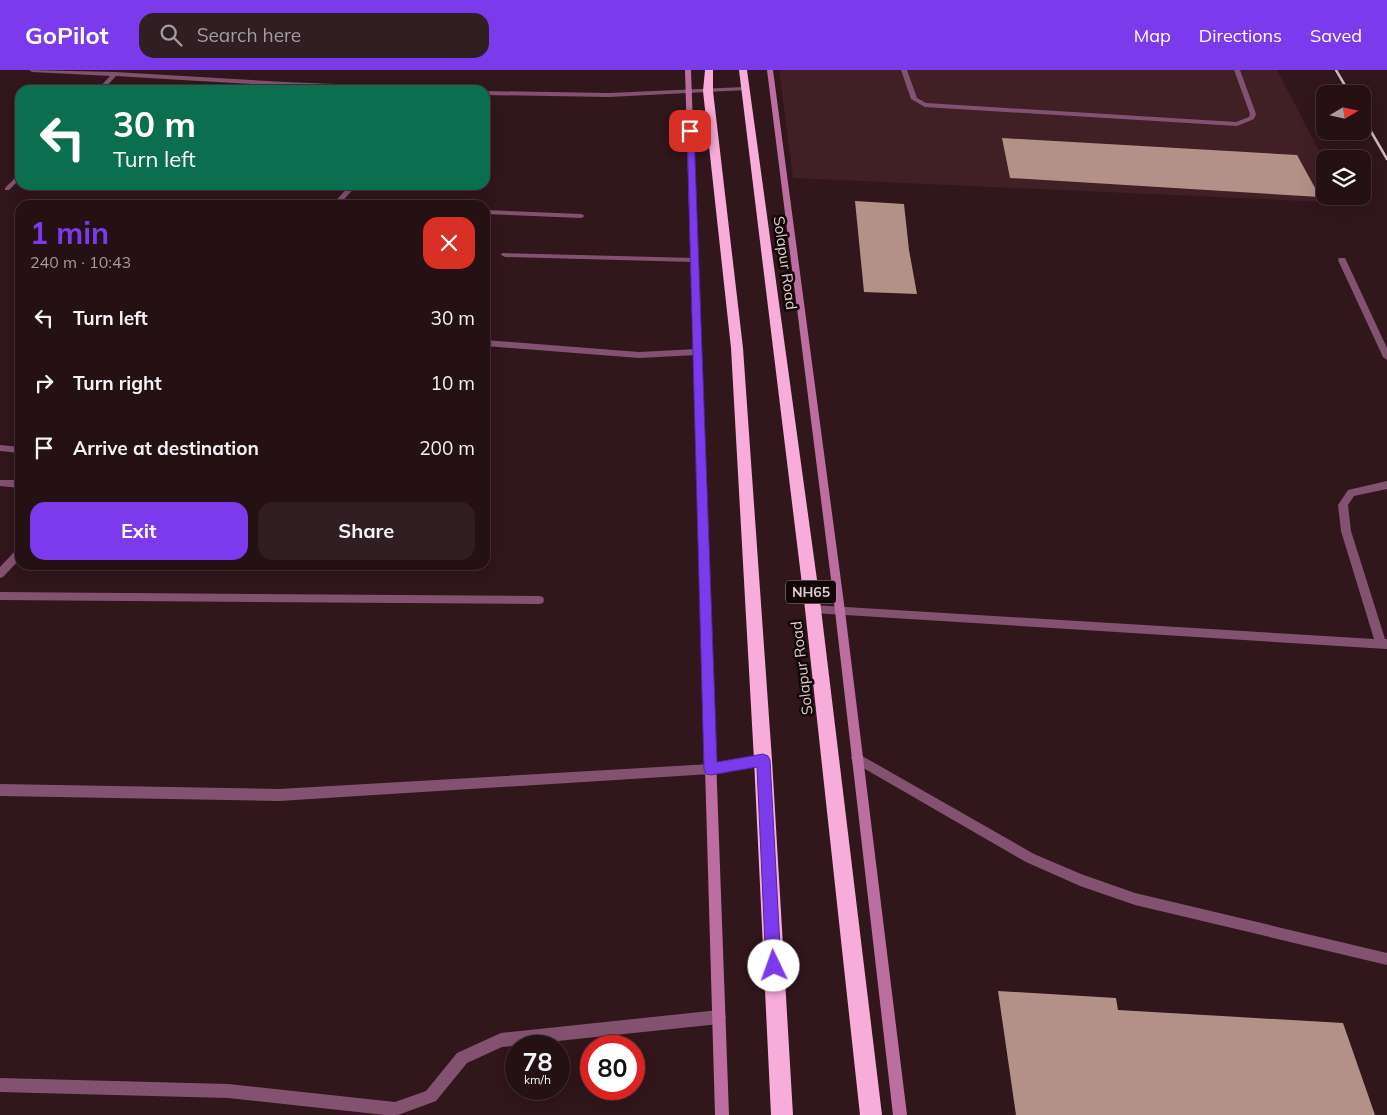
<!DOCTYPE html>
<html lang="en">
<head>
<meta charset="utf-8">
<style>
	body { margin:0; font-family:Mulish,sans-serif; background:#311e22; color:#f1f3f6; height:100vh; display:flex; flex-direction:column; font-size:19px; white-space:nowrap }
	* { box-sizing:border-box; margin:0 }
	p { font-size:16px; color:#a39da0 }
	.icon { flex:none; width:28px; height:28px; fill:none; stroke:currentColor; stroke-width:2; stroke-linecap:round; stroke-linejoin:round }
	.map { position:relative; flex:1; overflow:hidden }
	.sheet { position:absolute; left:15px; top:130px; width:475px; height:370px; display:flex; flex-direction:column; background:#251014; border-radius:15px; box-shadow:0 5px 20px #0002,0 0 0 1px #423034 }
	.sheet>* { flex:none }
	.guide { position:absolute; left:15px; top:15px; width:475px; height:105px; border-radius:15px; box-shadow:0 5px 20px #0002,0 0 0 1px #423034; background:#0b6e4f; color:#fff; overflow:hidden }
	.needle { width:32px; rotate:81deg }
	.buttons { position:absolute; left:1316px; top:15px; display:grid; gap:10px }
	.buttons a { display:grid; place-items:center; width:55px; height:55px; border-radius:10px; background:#251014; box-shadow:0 5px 20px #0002,0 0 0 1px #423034; font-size:25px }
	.speed { position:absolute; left:505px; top:965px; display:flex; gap:10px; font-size:25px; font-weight:700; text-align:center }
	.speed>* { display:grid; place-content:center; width:65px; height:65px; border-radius:50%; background:#251014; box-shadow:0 5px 20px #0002,0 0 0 1px #423034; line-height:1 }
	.speed small { font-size:12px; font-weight:400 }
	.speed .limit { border:8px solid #d22; background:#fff; color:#111 }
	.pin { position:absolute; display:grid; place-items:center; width:42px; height:42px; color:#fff; margin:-21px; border-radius:10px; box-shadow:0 2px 8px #0006 }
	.me { position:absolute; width:55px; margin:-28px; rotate:357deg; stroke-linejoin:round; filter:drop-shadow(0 0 4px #0008) }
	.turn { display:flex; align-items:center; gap:18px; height:105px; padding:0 15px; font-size:22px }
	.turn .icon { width:65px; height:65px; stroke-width:2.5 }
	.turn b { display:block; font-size:35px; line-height:42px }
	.round { display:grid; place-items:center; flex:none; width:52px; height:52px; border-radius:15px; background:#311e22 }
	.headline { display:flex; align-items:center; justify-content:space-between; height:85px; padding:0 15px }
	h1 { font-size:30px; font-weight:700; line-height:38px; color:#7c3aed }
	.cta { display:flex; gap:10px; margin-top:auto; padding:10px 15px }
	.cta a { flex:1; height:58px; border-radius:15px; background:#7c3aed; color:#fff; font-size:20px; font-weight:700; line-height:58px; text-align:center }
	.cta a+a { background:#311e22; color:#f1f3f6 }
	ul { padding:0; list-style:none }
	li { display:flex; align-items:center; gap:15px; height:65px; padding:0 15px }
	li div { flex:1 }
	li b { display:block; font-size:19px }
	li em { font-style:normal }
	header { display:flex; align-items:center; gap:30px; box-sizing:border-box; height:70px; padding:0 25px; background:#7c3aed; color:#fff }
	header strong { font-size:24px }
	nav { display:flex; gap:28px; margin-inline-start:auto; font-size:18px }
	.search { width:350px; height:45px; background:#311e22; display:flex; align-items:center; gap:12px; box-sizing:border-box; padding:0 18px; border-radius:15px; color:#a39da0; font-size:19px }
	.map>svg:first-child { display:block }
</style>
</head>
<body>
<header>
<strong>GoPilot</strong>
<div class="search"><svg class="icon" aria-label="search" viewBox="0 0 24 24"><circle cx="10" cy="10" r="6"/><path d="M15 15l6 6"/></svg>Search here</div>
<nav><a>Map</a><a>Directions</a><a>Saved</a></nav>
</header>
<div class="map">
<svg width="1387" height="1045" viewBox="0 0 1387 1045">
	<rect width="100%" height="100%" fill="#31161b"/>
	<!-- built -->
	<polygon fill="#401f25" points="779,0 1277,0 1325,92 1325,126 1343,126 1347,133 793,108"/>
	<!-- building -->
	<g fill="#b39188">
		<polygon points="1002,68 1297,85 1320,127 1010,108"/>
		<polygon points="855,131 904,134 909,180 917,224 864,222"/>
		<polygon points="998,921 1116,928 1118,940 1343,953 1375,1045 1016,1045"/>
	</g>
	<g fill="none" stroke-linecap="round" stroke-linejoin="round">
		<!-- lane -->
		<polygon fill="#845271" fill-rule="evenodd" points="901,0 907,0 917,28 926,33 1236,52 1249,47 1250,44 1234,0 1240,0 1256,44 1254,49 1237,56 925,37 911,29"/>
		<!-- street -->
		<g fill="#845271" fill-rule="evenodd">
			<path d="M29 0 115 2 286 12 431 18 434 20C328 20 222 12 116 6L103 20H97L110 6 32 2Z"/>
			<polygon points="744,17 747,19 746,20 609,27 485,25 485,21 609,23"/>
			<polygon points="20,103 20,109 9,120 5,120 5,118"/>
			<polygon points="350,115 357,115 339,135 332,135"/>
			<polygon points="485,140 581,144 585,146 581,148 485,144"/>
			<polygon points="502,183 694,188 698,190 694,192 505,187 501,185"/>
			<polygon points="1339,188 1345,188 1346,190 1387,278 1387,290 1383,287 1338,190"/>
			<polygon points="485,270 639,282 697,279 701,282 697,285 639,288 485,276"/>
			<polygon points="0,375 20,377 20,383 0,381"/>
			<polygon points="0,410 20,410 20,418 0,416"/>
			<polygon points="1387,411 1387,419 1354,426 1348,435 1351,461 1385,569 1387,569 1387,579 813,543 809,542 808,539 809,536 813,535 1374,569 1341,461 1338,435 1348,420"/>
			<polygon points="20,478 20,489 3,507 0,508 0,497 17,479"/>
			<polygon points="0,522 539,526 543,527 544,530 543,533 539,534 0,530"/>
			<polygon points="857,683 1034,784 1081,804 1135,823 1387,883 1387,895 1135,835 1080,816 1026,792 853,692 851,688 853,684"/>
			<polygon points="763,685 767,686 769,690 767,694 763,695 711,704 279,731 0,726 0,714 279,719 711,694"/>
			<polygon points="719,940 724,942 726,947 724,952 719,954 502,977 467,993 436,1031 398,1045 385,1045 228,1028 0,1022 0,1008 228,1014 395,1032 426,1021 457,983 501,963"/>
		</g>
		<!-- secondary -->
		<g fill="#bd6ea1" fill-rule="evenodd">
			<polygon points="685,0 691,0 729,1045 715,1045"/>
			<polygon points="767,0 773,0 845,541 907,1045 893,1045 835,541"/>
		</g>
		<!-- highway -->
		<g fill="#f7acda" fill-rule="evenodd">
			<polygon points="705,0 713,0 713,21 743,278 772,690 793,1045 771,1045 754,690 731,278 703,21"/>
			<polygon points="739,0 747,0 821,539 882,1045 860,1045 805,539"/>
		</g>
		<!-- rail -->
		<g stroke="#cdbabc" stroke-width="2.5">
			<polyline points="1336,0 1350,24"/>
			<polyline points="1362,46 1387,89"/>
		</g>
	</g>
	<!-- route -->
	<polygon fill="#7c3aed" stroke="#51269a" points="687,60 694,61 717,692 763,684 768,686 770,690 781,896 779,901 774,903 769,901 766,896 757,697 711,705 706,704 704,699"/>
	<g text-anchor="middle" stroke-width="5" stroke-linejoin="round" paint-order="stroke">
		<!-- shield labels -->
		<rect fill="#110608" stroke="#a19193" stroke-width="1" x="786" y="510.5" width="50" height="23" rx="4"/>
		<g font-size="14" font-weight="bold" fill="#dfccce">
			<text x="811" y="527">NH65</text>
		</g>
		<!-- street labels -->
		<g font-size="15" fill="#dfccce" stroke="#110608">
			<text transform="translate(785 193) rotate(82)" y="5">Solapur Road</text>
			<text transform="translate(802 598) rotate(-97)" y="5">Solapur Road</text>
		</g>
	</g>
</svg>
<div class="buttons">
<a><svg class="needle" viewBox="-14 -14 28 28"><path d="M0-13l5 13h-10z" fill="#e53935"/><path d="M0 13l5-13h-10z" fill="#a39da0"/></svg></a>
<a><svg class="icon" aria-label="layers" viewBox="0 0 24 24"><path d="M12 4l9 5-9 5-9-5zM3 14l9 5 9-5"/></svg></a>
</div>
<div class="speed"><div>78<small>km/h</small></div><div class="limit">80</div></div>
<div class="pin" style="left:690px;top:61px;background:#d93025"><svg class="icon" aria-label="arrive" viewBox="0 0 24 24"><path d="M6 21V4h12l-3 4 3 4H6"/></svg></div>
<svg class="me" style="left:774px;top:896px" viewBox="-20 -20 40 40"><circle r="19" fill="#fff"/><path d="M0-13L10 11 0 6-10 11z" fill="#7c3aed"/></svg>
<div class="guide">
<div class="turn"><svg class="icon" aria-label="left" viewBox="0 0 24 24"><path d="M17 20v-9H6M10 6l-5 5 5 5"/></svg><div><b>30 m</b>Turn left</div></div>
</div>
<section class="sheet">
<div class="headline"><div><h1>1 min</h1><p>240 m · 10:43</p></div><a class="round" style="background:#d93025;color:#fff"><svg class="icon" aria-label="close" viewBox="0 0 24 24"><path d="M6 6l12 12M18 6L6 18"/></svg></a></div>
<ul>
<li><svg class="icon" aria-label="left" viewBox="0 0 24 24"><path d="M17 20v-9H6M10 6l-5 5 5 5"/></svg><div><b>Turn left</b></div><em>30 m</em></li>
<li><svg class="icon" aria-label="right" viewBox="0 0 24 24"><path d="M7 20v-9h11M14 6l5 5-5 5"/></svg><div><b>Turn right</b></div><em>10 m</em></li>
<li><svg class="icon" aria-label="arrive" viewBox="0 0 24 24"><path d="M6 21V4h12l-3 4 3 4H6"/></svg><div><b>Arrive at destination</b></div><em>200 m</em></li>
</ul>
<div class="cta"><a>Exit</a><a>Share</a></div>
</section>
</div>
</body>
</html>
